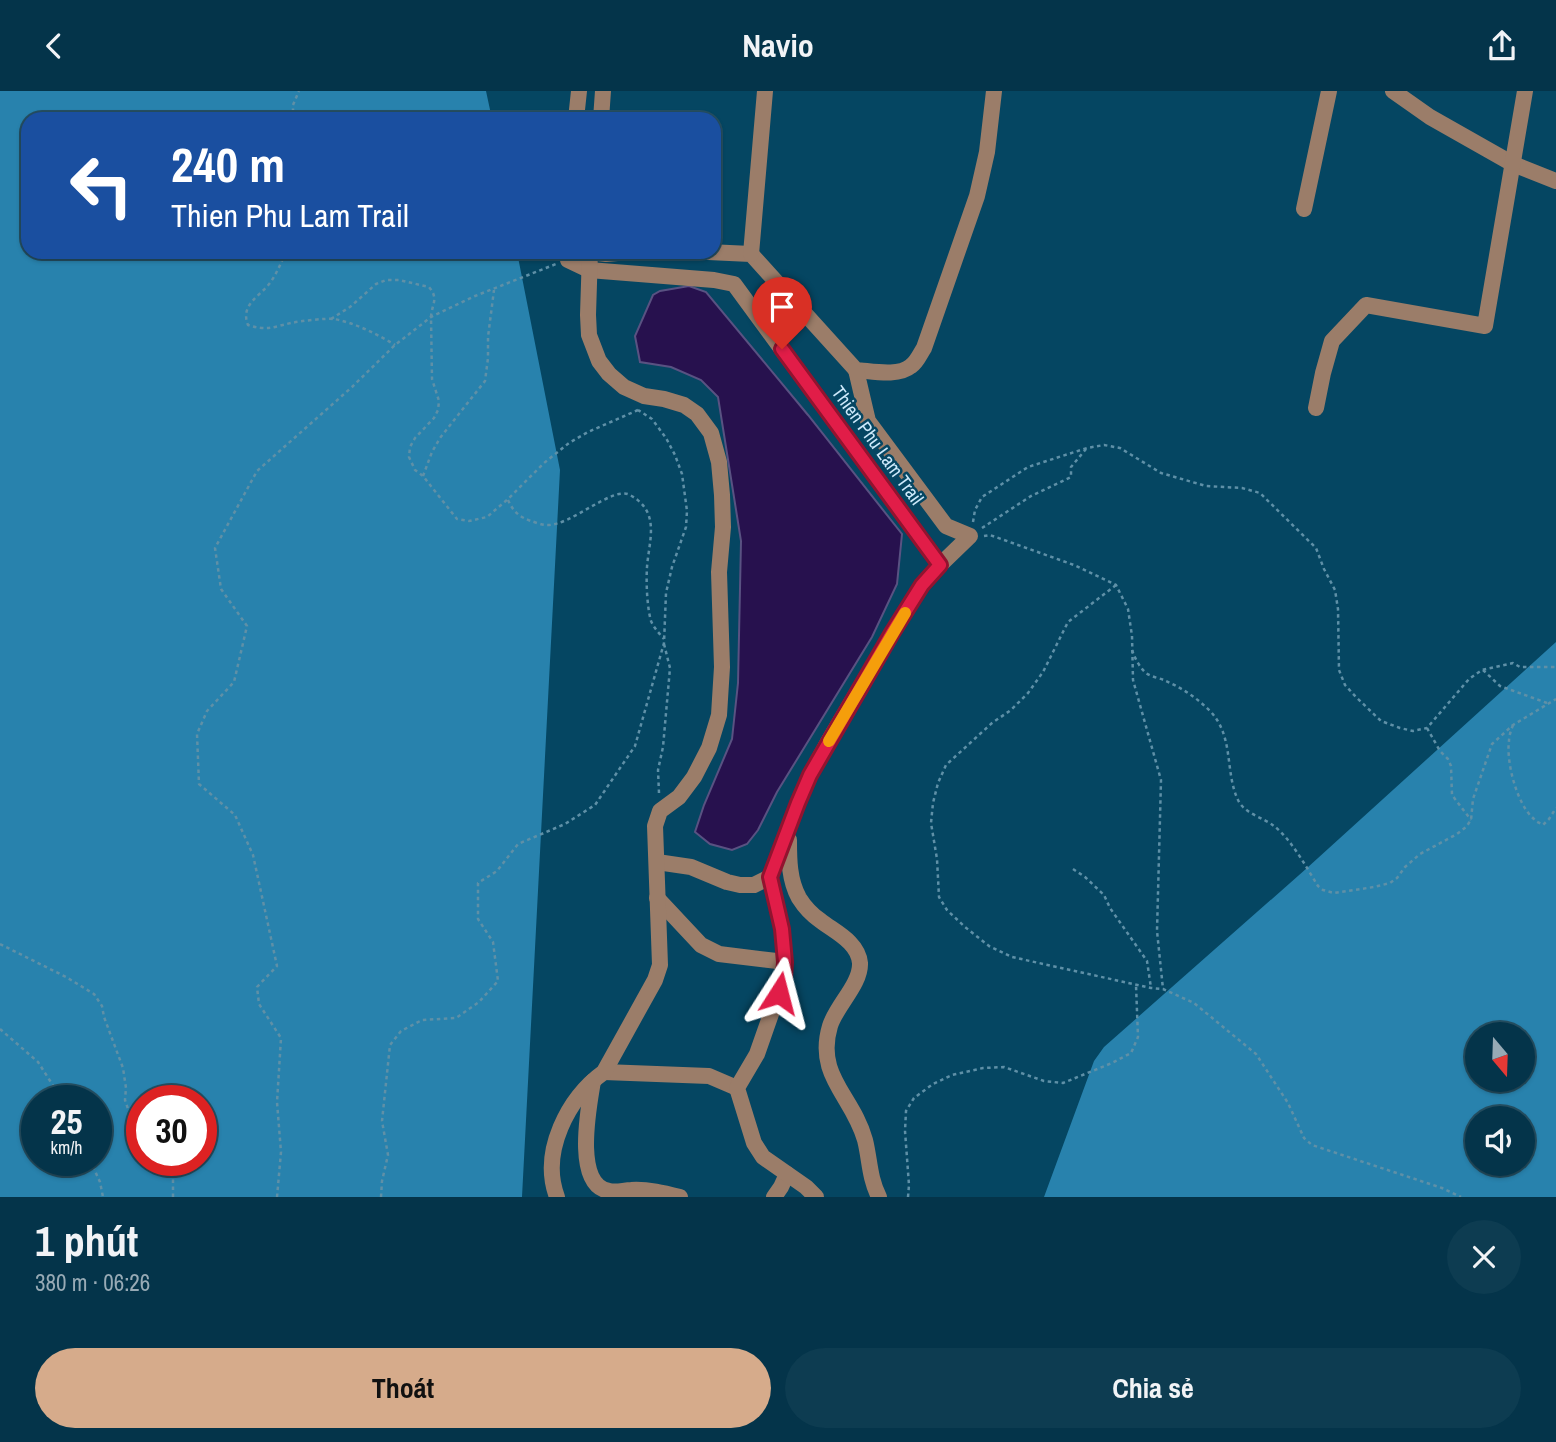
<!DOCTYPE html>
<html lang="vi">
<head>
<meta charset="utf-8">
<style>
	body { margin:0; font-family:"Archivo Narrow",sans-serif; background:#0d3c51; color:#f1f3f6; height:100vh; display:flex; flex-direction:column; font-size:26px; white-space:nowrap }
	* { box-sizing:border-box; margin:0 }
	p { font-size:23px; color:#97aab5 }
	.icon { flex:none; width:38px; height:38px; fill:none; stroke:currentColor; stroke-width:2; stroke-linecap:round; stroke-linejoin:round }
	.map { position:relative; height:1106px; overflow:hidden }
	.drawer { display:flex; flex-direction:column; background:#04344a; flex:1 }
	.drawer>* { flex:none }
	.guide { position:absolute; left:21px; top:21px; width:700px; height:147px; border-radius:21px; box-shadow:0 2px 5px #0004,0 0 0 2px #254f62; background:#1a4fa0; color:#fff; overflow:hidden }
	.needle { width:46px; rotate:161deg }
	.fabs { position:absolute; left:1465px; top:931px; display:grid; gap:14px }
	.fabs a { display:grid; place-items:center; width:70px; height:70px; border-radius:50%; background:#04344a; box-shadow:0 2px 5px #0004,0 0 0 2px #254f62; font-size:35px }
	.speed { position:absolute; left:21px; top:994px; display:flex; gap:14px; font-size:35px; font-weight:700; text-align:center }
	.speed>* { display:grid; place-content:center; width:91px; height:91px; border-radius:50%; background:#04344a; box-shadow:0 2px 5px #0004,0 0 0 2px #254f62; line-height:1 }
	.speed small { font-size:18px; font-weight:400 }
	.speed .limit { border:10px solid #d22; background:#fff; color:#111 }
	.pin { position:absolute; display:grid; place-items:center; width:60px; height:60px; color:#fff; margin:-72px -30px; border-radius:50% 50% 50% 0; rotate:-45deg; box-shadow:0 0 7px #0007 }
	.pin .icon { rotate:45deg }
	.me { position:absolute; width:77px; margin:-38px; rotate:9deg; stroke-linejoin:round; filter:drop-shadow(0 0 5px #0008) }
	.turn { display:flex; align-items:center; gap:24px; height:147px; padding:0 35px; font-size:32px }
	.turn .icon { width:91px; height:91px; stroke-width:2.5 }
	.turn b { display:block; font-size:49px; line-height:60px }
	.round { display:grid; place-items:center; flex:none; width:74px; height:74px; border-radius:37px; background:#0d3c51 }
	.head { display:flex; align-items:center; justify-content:space-between; height:119px; padding:0 35px }
	h1 { font-size:42px; font-weight:800; line-height:52px }
	.primary-button { display:flex; gap:14px; margin-top:auto; padding:14px 35px }
	.primary-button a { flex:1; height:80px; border-radius:42px; background:#d6ab8b; color:#111; font-size:28px; font-weight:800; line-height:80px; text-align:center }
	.primary-button a+a { background:#0d3c51; color:#f1f3f6 }
	header { display:flex; justify-content:space-between; align-items:center; height:91px; padding:0 35px; background:#04344a; font-size:32px; font-weight:800 }
	.map>svg:first-child { display:block }
</style>
</head>
<body>
<header><svg class="icon" aria-label="back" viewBox="0 0 24 24"><path d="M15 5l-7 7 7 7"/></svg>Navio<svg class="icon" aria-label="share" viewBox="0 0 24 24"><path d="M12 15V3M7 8l5-5 5 5M5 13v7h14v-7"/></svg></header>
<div class="map">
<svg width="1556" height="1106" viewBox="0 0 1556 1106">
	<rect width="100%" height="100%" fill="#054662"/>
	<!-- forest -->
	<g fill="#2882ad" fill-rule="evenodd">
		<path d="M0 0H486L492 28H28V161H517L560 379 522 1106H0ZM37 1010H96V1069H37ZM142 1010H201V1069H142Z"/>
		<path d="M1556 551V1106H1044L1094 970 1104 956 1307 777ZM1477 943H1522V989H1477ZM1477 1027H1522V1073H1477Z"/>
	</g>
	<!-- water -->
	<polygon fill="#27114e" stroke="#595282" stroke-width="2" points="689,195 706,201 808,324 902,443 897,493 872,546 777,701 758,739 747,753 732,759 710,753 695,741 704,714 732,648 738,592 741,450 718,306 701,289 671,276 640,271 635,245 653,204 660,200"/>
	<g fill="none" stroke-linecap="round" stroke-linejoin="round">
		<!-- path -->
		<g stroke="#5f90a7" stroke-width="2.5" stroke-dasharray="3.5 3.5" stroke-linecap="butt">
			<polyline points="293,28 293,14 299,0"/>
			<path d="M286 161C281 172 277 182 270 192 259 206 240 214 248 234 267 240 273 236 291 232 300 230 326 227 334 228 355 232 377 243 395 254"/>
			<path d="M331 228 350 216 376 193 386 189H399L429 196C439 208 432 212 431 226L432 288 439 310 438 319 434 327 415 347 410 356 409 366 415 379 423 385 457 428 469 430 487 426 508 408 544 372 569 352 588 341 638 319"/>
			<polyline points="423,385 432,361 440,347 485,290 488,267 488,246 494,199"/>
			<path d="M508 409C513 420 519 426 531 430 535 431 541 434 546 434 570 436 613 394 630 404 661 421 649 449 647 476 646 491 647 516 651 530 654 537 659 542 664 548"/>
			<polyline points="973,431 975,419 982,406 1028,376 1087,357 1104,354 1120,357 1161,382 1206,395 1242,397 1260,402 1316,457 1324,478 1335,499 1338,518 1339,579 1345,594 1356,606 1381,630 1400,637 1413,640 1427,637 1469,588 1482,579 1513,572 1520,576 1556,576"/>
			<polyline points="982,437 1031,405 1071,386 1071,376 1086,358"/>
			<polyline points="984,445 990,444 1074,474 1116,494 1128,518 1132,545 1133,589 1161,689 1157,840 1163,898"/>
			<polyline points="1116,494 1068,531 1043,581 1028,602 1011,619 992,632 946,674 938,692 933,712 931,732 937,768 939,806 947,819 965,836 989,855 1012,866 1151,897 1163,898 1194,912 1256,963 1288,1012 1304,1047 1312,1054 1442,1097 1461,1106"/>
			<path d="M1132 559C1135 567 1139 576 1146 582 1151 586 1160 587 1166 590 1182 597 1197 607 1210 620 1235 646 1224 682 1239 711 1246 723 1264 727 1274 735 1292 749 1306 776 1318 795L1323 799 1334 802 1374 796 1390 792 1397 787 1405 776 1420 763 1457 743 1466 736 1471 729 1473 708 1492 653 1513 634 1556 608"/>
			<polyline points="1483,579 1500,595 1547,612"/>
			<path d="M1513 634C1511 639 1509 645 1509 650 1506 671 1517 714 1534 728 1536 731 1540 732 1543 734L1549 728 1556 717"/>
			<polyline points="1427,637 1440,660 1448,668 1451,675 1452,704 1471,729"/>
			<polyline points="659,702 658,679 663,656 670,577 664,553"/>
			<polyline points="1073,778 1085,786 1104,804 1110,817 1147,870 1151,897"/>
			<polyline points="0,853 66,886 94,903 102,915 104,926 123,977 126,997 125,1009 128,1018 142,1028"/>
			<polyline points="0,938 38,971 63,1010"/>
			<polyline points="90,1069 100,1091 103,1106"/>
			<polyline points="173,1106 173,1081 175,1069"/>
			<polyline points="277,1106 281,1061 277,1011 281,947 259,913 257,896 277,875 253,764 235,724 199,693 197,643 207,620 234,591 247,535 221,498 215,457 257,380 352,296 395,254 431,226 475,205 556,173"/>
			<polyline points="381,1106 382,1090 388,1064 382,1030 390,954 401,940 422,929 456,927 479,911 498,890 493,851 478,828 478,792 497,780 518,753 565,733 595,714 635,655 664,552 666,502 672,476 686,436 687,420 682,383 675,364 666,347 652,328 638,319"/>
			<polyline points="908,1106 909,1094 905,1040 906,1020 914,1007 933,993 952,984 983,977 1004,976 1044,990 1063,992 1112,972 1131,962 1138,946 1136,894"/>
		</g>
		<!-- minor -->
		<g stroke="#9b7d69" stroke-width="16">
			<polyline points="1393,0 1430,26 1513,73 1556,90"/>
			<polyline points="576,28 579,0"/>
			<polyline points="601,28 603,0"/>
			<polyline points="1304,118 1329,0"/>
			<polyline points="568,161 568,169 589,179 714,189 734,193 940,474"/>
			<polyline points="590,161 606,163 629,161"/>
			<path d="M708 161 751 163 856 279C872 280 898 286 911 275 917 271 920 263 924 257L977 105 987 61 994 0"/>
			<polyline points="751,163 765,0"/>
			<polyline points="1316,317 1323,282 1332,250 1366,214 1485,235 1525,0"/>
			<path d="M789 749C789 768 789 789 799 807 804 815 812 824 821 830 835 841 858 851 860 872 861 893 836 915 830 935 815 985 853 1005 865 1049 870 1069 869 1086 879 1106"/>
			<polyline points="657,771 691,776 727,791 740,794 754,794 770,786"/>
			<polyline points="657,807 701,854 719,863 785,871"/>
			<polyline points="604,981 709,985 737,997"/>
			<path d="M593 990C589 1015 573 1094 609 1100 617 1102 624 1099 631 1099 648 1098 664 1102 680 1106"/>
			<path d="M557 1106C540 1061 568 1007 604 981L655 889 660 874 655 735 660 720 679 706 694 686 709 657 719 624 722 576 719 481 723 436 722 404 719 371 711 342 697 323 684 314 664 308 644 305 624 296 609 283 599 270 589 244 588 224 590 161"/>
			<polyline points="774,1106 781,1096 787,1083"/>
			<polyline points="816,1106 806,1096 763,1066 754,1052 737,997 757,963 784,886 785,871 782,837 770,786 798,712 810,684 828,651 892,542 922,494 940,474 970,445 946,435 868,330 856,279"/>
		</g>
	</g>
	<g fill="none" stroke-linecap="round" stroke-linejoin="round">
		<!-- route casing -->
		<g stroke="#92132f" stroke-width="18">
			<polyline id="route" points="779,902 784,887 785,871 782,838 770,786 798,712 810,684 892,542 922,494 940,474 782,258"/>
		</g>
		<!-- route -->
		<use href="#route" stroke="#e11d48" stroke-width="12"/>
		<!-- slow -->
		<polyline stroke="#f59e0b" stroke-width="12" points="829,650 905,522"/>
	</g>
	<g text-anchor="middle" stroke-width="5" stroke-linejoin="round" paint-order="stroke">
		<!-- street labels -->
		<g font-size="19" fill="#ceeafb" stroke="#054662">
			<text transform="translate(878 354) rotate(54)" y="7">Thien Phu Lam Trail</text>
		</g>
	</g>
</svg>
<div class="fabs">
<a><svg class="needle" viewBox="-14 -14 28 28"><path d="M0-13l5 13h-10z" fill="#e53935"/><path d="M0 13l5-13h-10z" fill="#97aab5"/></svg></a>
<a><svg class="icon" aria-label="sound" viewBox="0 0 24 24"><path d="M4 9h4l5-4v14l-5-4H4zM17 9q2 3 0 6"/></svg></a>
</div>
<div class="speed"><div>25<small>km/h</small></div><div class="limit">30</div></div>
<div class="pin" style="left:782px;top:258px;background:#d93025"><svg class="icon" aria-label="arrive" viewBox="0 0 24 24"><path d="M6 21V4h12l-3 4 3 4H6"/></svg></div>
<svg class="me" style="left:779px;top:902px" viewBox="-20 -20 40 40"><path d="M0-17L14 15 0 8-14 15z" fill="#e11d48" stroke="#fff" stroke-width="4"/></svg>
<div class="guide">
<div class="turn"><svg class="icon" aria-label="left" viewBox="0 0 24 24"><path d="M17 20v-9H6M10 6l-5 5 5 5"/></svg><div><b>240 m</b>Thien Phu Lam Trail</div></div>
</div>
</div>
<section class="drawer">
<div class="head"><div><h1>1 phút</h1><p>380 m · 06:26</p></div><a class="round"><svg class="icon" aria-label="close" viewBox="0 0 24 24"><path d="M6 6l12 12M18 6L6 18"/></svg></a></div>
<div class="primary-button"><a>Thoát</a><a>Chia sẻ</a></div>
</section>
</body>
</html>
